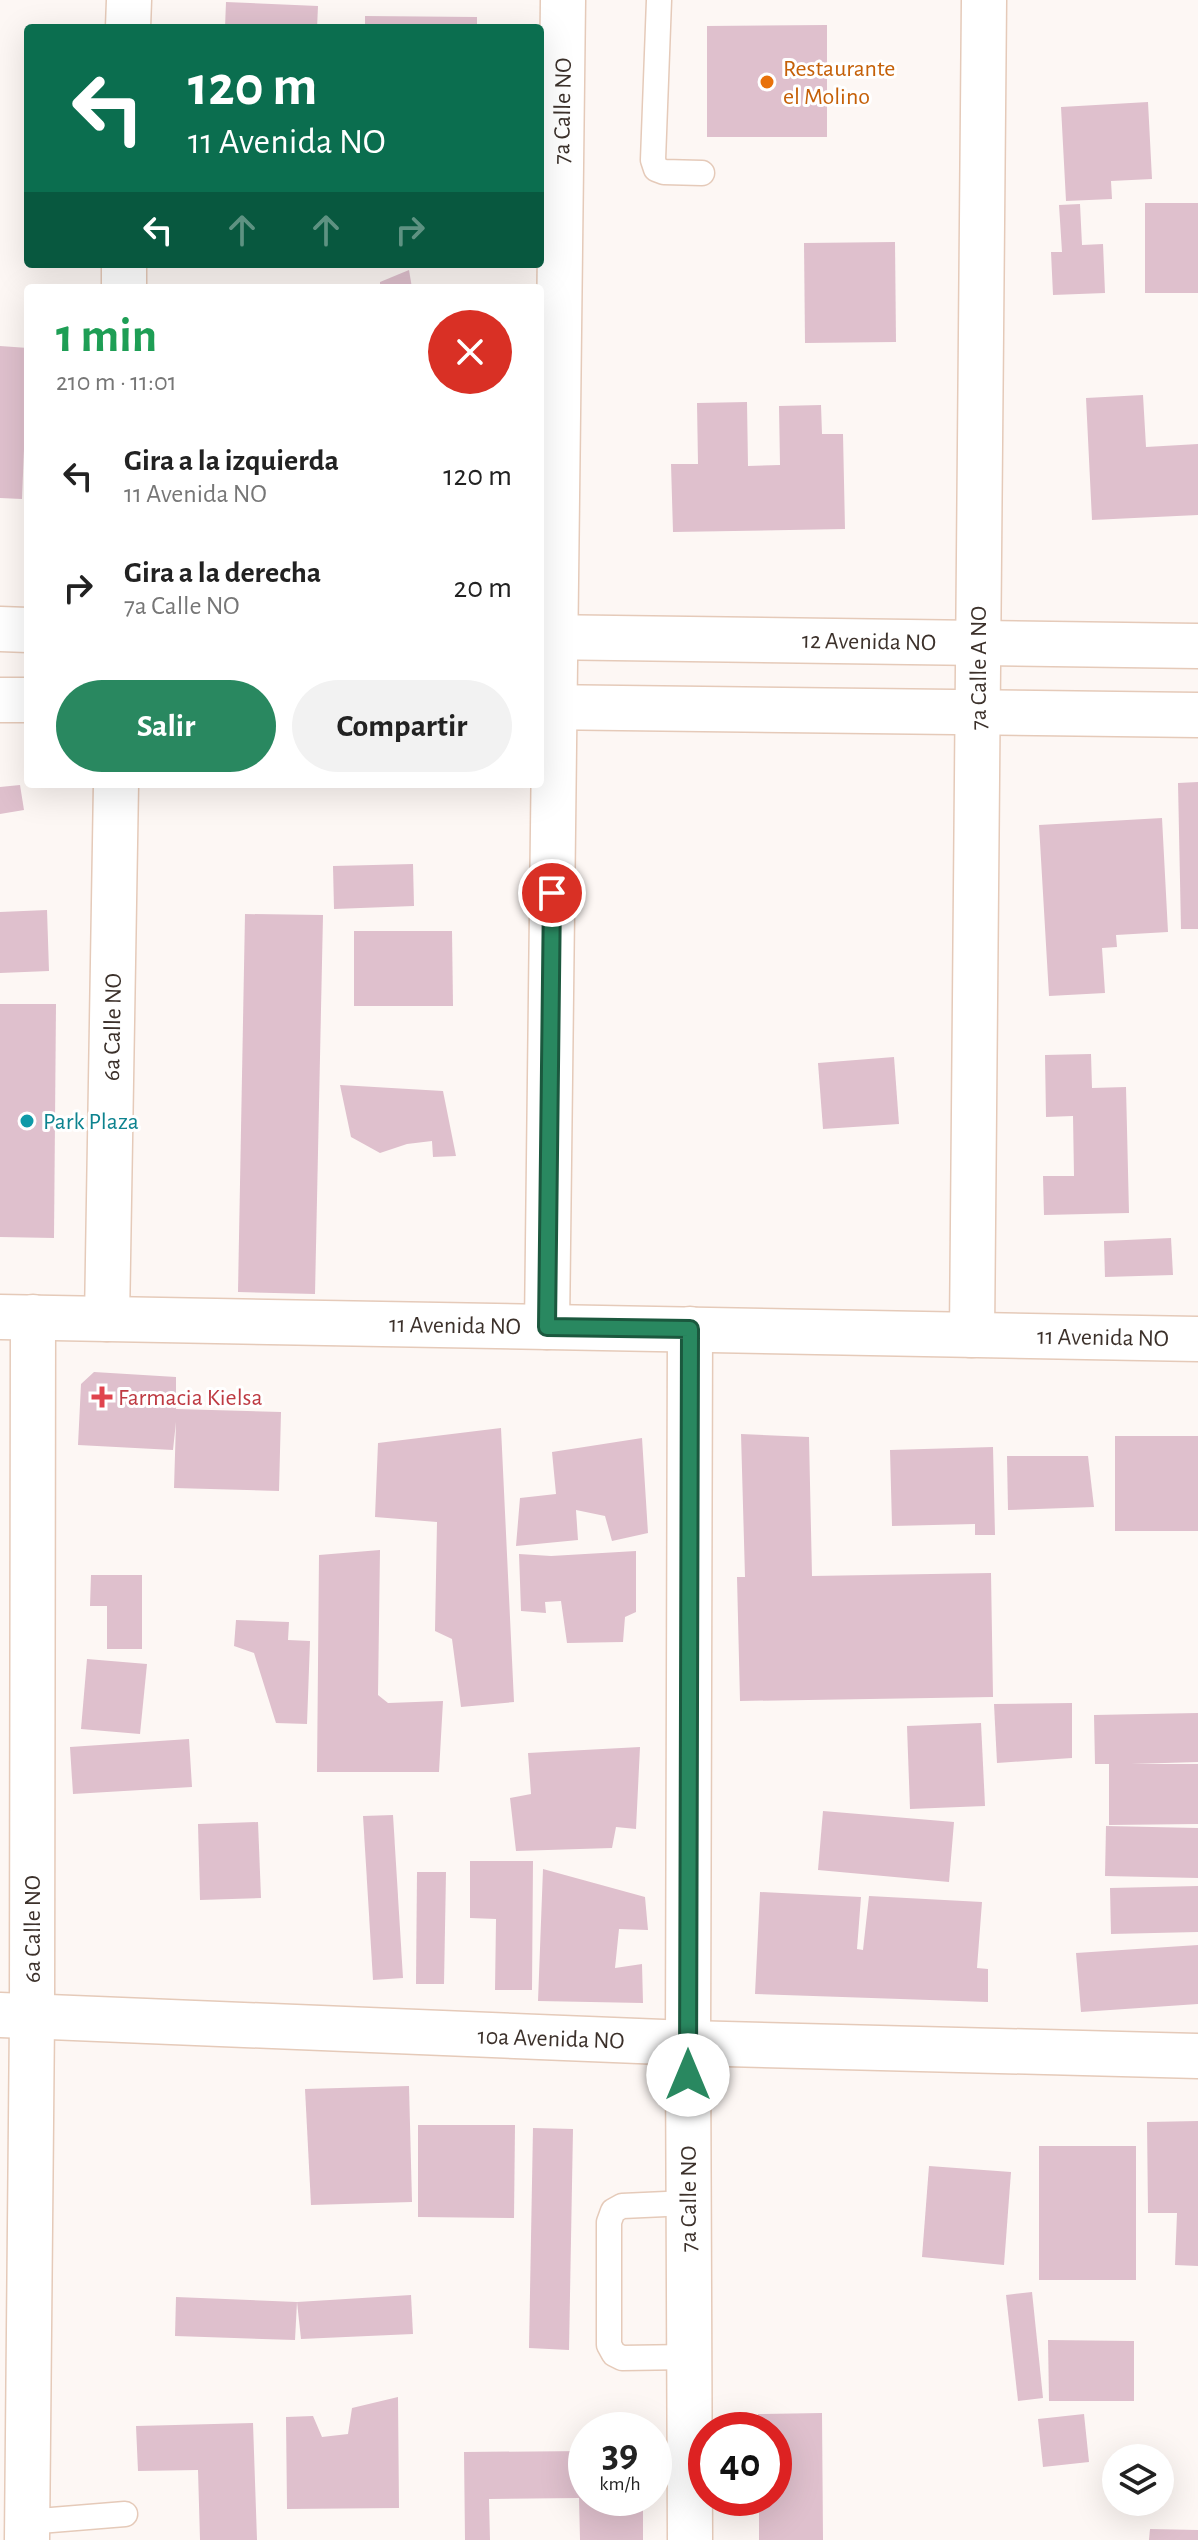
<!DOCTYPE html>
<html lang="es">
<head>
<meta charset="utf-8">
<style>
	body { margin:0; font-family:"Alegreya Sans",sans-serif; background:#f2f2f2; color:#222; height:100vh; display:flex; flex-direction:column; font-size:30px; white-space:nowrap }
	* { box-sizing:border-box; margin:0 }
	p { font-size:26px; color:#767676 }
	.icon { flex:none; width:44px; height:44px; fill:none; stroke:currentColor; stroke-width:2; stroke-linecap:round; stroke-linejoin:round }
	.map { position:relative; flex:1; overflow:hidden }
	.drawer { position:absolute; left:24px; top:284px; width:520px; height:504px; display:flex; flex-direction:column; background:#fff; border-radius:8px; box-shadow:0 8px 32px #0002 }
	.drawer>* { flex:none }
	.top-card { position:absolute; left:24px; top:24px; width:520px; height:244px; border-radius:8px; box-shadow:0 8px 32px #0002; background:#0b6e4f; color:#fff; overflow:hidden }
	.tools { position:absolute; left:1102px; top:2444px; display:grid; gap:16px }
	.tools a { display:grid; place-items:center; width:72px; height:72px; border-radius:50%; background:#fff; box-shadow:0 8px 32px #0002; font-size:40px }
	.speed { position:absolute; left:568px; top:2412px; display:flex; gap:16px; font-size:40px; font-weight:700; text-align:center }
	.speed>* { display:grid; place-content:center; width:104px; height:104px; border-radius:50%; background:#fff; box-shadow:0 8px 32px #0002; line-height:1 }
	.speed small { font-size:20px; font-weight:400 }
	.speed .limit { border:12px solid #d22; background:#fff; color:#111 }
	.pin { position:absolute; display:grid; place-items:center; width:68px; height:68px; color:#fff; margin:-34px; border:4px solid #fff; border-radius:50%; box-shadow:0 2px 8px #0007 }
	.me { position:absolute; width:88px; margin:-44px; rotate:0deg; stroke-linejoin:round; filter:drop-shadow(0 0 6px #0008) }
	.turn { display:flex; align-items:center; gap:28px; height:168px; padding:0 32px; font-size:36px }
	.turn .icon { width:104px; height:104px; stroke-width:2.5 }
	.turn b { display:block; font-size:56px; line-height:68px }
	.lanes { display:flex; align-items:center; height:76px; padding:0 32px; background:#0003; justify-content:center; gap:40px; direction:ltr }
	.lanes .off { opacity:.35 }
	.round { display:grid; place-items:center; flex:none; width:84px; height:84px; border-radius:42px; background:#f2f2f2 }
	.overview { display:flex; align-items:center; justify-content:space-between; height:136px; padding:0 32px }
	h1 { font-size:48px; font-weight:700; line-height:60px; color:#1e9e55 }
	.primary-button { display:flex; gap:16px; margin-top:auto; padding:16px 32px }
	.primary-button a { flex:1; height:92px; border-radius:48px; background:#298860; color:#fff; font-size:32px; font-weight:700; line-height:92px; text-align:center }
	.primary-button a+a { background:#f2f2f2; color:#222 }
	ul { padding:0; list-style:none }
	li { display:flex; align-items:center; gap:24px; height:112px; padding:0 32px }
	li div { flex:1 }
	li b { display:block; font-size:30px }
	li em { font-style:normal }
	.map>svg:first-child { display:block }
</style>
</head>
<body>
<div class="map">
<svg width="1198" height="2540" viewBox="0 0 1198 2540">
	<rect width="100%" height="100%" fill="#fdf7f4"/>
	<!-- building -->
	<g fill="#dfc0cd">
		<polygon points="226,2 318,6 317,28 225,28"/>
		<polygon points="365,16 477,17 477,28 365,28"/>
		<polygon points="827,25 827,137 707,137 707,26"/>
		<polygon points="1148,102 1152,179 1111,181 1112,199 1066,201 1061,107"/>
		<rect x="1145" y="203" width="53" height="90"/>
		<polygon points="1080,204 1082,245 1103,244 1105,293 1053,295 1051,252 1062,252 1059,205"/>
		<polygon points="895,242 896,342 805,343 804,243"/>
		<polygon points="409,270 412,288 380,288 380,282"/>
		<polygon points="0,346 28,348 22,499 0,498"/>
		<polygon points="1143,395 1146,447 1198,444 1198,515 1092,520 1086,398"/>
		<polygon points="747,402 748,466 780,465 779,406 821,405 822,434 843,434 845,529 673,532 671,464 698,464 697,403"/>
		<polygon points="1198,782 1198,929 1181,929 1178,783"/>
		<polygon points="20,785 24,810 0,814 0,787"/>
		<polygon points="1162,818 1168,932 1116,935 1117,947 1102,948 1105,993 1049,996 1039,825"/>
		<polygon points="413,864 414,906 334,909 333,866"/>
		<polygon points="47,910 49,971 0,973 0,912"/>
		<polygon points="245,914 323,915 315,1294 238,1292"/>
		<polygon points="354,931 452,931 453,1006 354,1006"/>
		<polygon points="0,1004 56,1004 54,1238 0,1237"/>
		<polygon points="1091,1054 1092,1088 1126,1087 1129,1213 1044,1215 1043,1176 1074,1176 1073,1116 1046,1117 1045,1055"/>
		<polygon points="894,1057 899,1124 823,1129 818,1063"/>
		<polygon points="340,1085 443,1091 456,1156 433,1157 432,1141 407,1144 380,1153 351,1137"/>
		<polygon points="1171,1238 1173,1275 1105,1277 1104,1241"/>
		<polygon points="94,1372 176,1377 176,1409 281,1412 279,1491 174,1488 176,1422 173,1450 78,1445 81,1384"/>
		<polygon points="501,1428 514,1702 461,1707 452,1639 435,1631 437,1522 375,1517 378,1443"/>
		<polygon points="741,1434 809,1437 812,1576 991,1573 993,1697 740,1701 737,1577 745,1577"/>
		<rect x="1115" y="1436" width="83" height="95"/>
		<polygon points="642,1438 648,1533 612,1541 605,1516 576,1510 578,1540 516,1546 520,1498 556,1494 552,1452"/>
		<polygon points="993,1447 995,1535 975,1535 975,1524 892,1526 890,1450"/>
		<polygon points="1007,1456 1088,1456 1094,1507 1008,1510"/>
		<polygon points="380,1550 378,1695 388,1703 443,1701 439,1772 317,1772 319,1555"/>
		<polygon points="636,1551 636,1612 625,1617 623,1642 567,1643 561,1601 545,1602 546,1613 521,1611 519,1554 551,1556"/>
		<polygon points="91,1575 142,1575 142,1649 107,1649 107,1606 90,1606"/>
		<polygon points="236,1620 289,1622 288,1640 310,1641 307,1724 276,1723 254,1653 234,1646"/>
		<polygon points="87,1659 147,1664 140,1734 81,1729"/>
		<polygon points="1072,1703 1072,1758 997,1763 994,1704"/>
		<polygon points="1198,1713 1198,1762 1131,1764 1198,1764 1198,1824 1109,1825 1109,1764 1095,1764 1094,1715"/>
		<polygon points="981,1723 985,1806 910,1809 907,1726"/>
		<polygon points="189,1739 192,1787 73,1794 70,1747"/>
		<polygon points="640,1747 636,1829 616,1827 612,1848 516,1851 510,1798 531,1794 528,1753"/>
		<polygon points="823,1811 954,1822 949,1882 818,1870"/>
		<polygon points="393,1815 403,1978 373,1980 363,1816"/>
		<polygon points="258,1822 261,1898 200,1900 198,1824"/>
		<polygon points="1106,1826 1198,1828 1198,1878 1105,1876"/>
		<polygon points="470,1861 533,1861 532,1990 495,1990 496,1919 470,1918"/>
		<polygon points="543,1869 645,1897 648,1930 619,1929 615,1968 642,1964 643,2003 538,2001"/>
		<polygon points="417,1872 446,1872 444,1984 416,1984"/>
		<polygon points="1198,1886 1198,1932 1111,1934 1110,1888"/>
		<polygon points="760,1892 861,1897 857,1949 863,1950 869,1896 982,1902 977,1968 988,1969 988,2002 755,1994"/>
		<polygon points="1198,1945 1198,2004 1081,2012 1076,1953"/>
		<polygon points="409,2086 412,2202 311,2205 305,2089"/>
		<polygon points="1198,2121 1198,2266 1175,2265 1177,2213 1148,2213 1147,2122"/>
		<polygon points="418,2125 515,2125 514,2218 418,2217"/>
		<polygon points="533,2128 573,2129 569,2350 529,2348"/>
		<rect x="1039" y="2146" width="97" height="134"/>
		<polygon points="929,2166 1011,2172 1004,2265 922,2257"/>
		<polygon points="1032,2292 1043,2398 1018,2401 1006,2295"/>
		<polygon points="411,2295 413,2334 301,2339 297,2302"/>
		<polygon points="176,2297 297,2302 295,2340 175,2336"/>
		<polygon points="1048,2340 1134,2341 1134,2401 1049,2401"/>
		<polygon points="398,2397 399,2508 287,2509 286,2417 313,2416 322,2437 348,2434 352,2408"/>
		<polygon points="822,2413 823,2540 759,2540 759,2498 774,2498 774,2430 758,2430 758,2414"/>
		<polygon points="1084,2414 1089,2462 1043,2467 1038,2419"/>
		<polygon points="253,2423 257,2540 200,2540 198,2470 138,2471 136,2426"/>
		<polygon points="586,2451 586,2498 643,2498 643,2540 580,2540 579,2498 489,2499 490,2540 465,2540 464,2452"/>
		<polygon points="1150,2529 1198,2530 1198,2540 1149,2540"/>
	</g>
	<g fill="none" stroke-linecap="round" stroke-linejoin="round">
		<!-- service casing -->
		<g stroke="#e5cab9" stroke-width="27">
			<g id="service">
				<polyline points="659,0 653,160 656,169 664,172 702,173"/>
				<polyline points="688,2203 622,2206 613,2211 609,2222 609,2345 614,2354 622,2358 689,2357"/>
				<polyline points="27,2522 125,2514"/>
			</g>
		</g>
		<!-- minor casing -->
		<g stroke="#e5cab9" stroke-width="47">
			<g id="minor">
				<polyline points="128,28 129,0"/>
				<polyline points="124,288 124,264"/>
				<polyline points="107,1319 116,784"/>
				<polyline points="547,1327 563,0"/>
				<polyline points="0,2015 688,2043 1198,2056"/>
				<polyline points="27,2540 32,2017 33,1317"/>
			</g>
		</g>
		<!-- tertiary casing -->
		<g stroke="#e5cab9" stroke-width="47">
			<g id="tertiary">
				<polyline points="0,629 28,630"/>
				<polyline points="540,637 1198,646"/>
				<polyline points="0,700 28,700"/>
				<polyline points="540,707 1198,715"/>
				<polyline points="0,1317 1198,1339"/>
				<polyline points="690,1329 688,2043 690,2540"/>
				<polyline points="972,1335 984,0"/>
			</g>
		</g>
		<!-- service -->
		<use href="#service" stroke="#fff" stroke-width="24"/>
		<!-- minor -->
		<use href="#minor" stroke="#fff" stroke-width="44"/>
		<!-- tertiary -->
		<use href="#tertiary" stroke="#fff" stroke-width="44"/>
	</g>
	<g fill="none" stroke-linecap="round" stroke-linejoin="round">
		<!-- route casing -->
		<g stroke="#1b583e" stroke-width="20">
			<polyline id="route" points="552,893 547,1327 690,1329 688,2075"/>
		</g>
		<!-- route -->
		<use href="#route" stroke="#298860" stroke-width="14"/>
	</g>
	<!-- markers -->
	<circle fill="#e8710a" stroke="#fff" stroke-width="3" cx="767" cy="82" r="8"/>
	<circle fill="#0f9aa8" stroke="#fff" stroke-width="3" cx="27" cy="1121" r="8"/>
	<path fill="#e0444e" stroke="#fff" stroke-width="3" d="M98 1385h8v8h8v8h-8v8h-8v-8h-8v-8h8z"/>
	<g text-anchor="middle" stroke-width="6" stroke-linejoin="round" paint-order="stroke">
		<!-- food labels -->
		<g font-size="24" fill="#c56008" stroke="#fff" text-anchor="start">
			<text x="783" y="76">Restaurante<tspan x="783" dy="28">el Molino</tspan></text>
		</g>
		<!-- street labels -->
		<g font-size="24" fill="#3c312b" stroke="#fff">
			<text transform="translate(562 111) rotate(-89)" y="8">7a Calle NO</text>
			<text transform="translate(869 641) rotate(1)" y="8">12 Avenida NO</text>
			<text transform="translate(978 668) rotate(-90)" y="8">7a Calle A NO</text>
			<text transform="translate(112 1027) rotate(-89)" y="8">6a Calle NO</text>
			<text transform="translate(455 1325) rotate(1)" y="8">11 Avenida NO</text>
			<text transform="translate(1103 1337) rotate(1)" y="8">11 Avenida NO</text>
			<text transform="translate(32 1929) rotate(-90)" y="8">6a Calle NO</text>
			<text transform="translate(551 2038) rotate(2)" y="8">10a Avenida NO</text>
			<text transform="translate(688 2199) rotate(-90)" y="8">7a Calle NO</text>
		</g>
		<!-- culture labels -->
		<g font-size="24" fill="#0d838f" stroke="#fff" text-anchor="start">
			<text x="43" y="1129">Park Plaza</text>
		</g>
		<!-- health labels -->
		<g font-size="24" fill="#be3a42" stroke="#fff" text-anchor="start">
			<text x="118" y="1405">Farmacia Kielsa</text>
		</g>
	</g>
</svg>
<div class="tools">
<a><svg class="icon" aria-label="layers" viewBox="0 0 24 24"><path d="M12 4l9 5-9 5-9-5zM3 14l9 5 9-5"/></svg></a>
</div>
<div class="speed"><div>39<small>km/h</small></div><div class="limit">40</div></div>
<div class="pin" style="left:552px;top:893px;background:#d93025"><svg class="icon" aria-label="arrive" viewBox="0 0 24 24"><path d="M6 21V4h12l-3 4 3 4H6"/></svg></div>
<svg class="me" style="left:688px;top:2075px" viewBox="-20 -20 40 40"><circle r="19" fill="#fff"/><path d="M0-13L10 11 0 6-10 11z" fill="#298860"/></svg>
<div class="top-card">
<div class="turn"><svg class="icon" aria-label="left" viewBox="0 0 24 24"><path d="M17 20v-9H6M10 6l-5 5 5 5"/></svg><div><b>120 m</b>11 Avenida NO</div></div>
<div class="lanes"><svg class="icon" aria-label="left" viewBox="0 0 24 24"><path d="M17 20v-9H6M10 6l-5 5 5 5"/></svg><svg class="icon off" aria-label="ahead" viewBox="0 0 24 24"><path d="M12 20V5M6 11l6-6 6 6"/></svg><svg class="icon off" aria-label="ahead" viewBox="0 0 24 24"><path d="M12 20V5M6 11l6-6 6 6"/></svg><svg class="icon off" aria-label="right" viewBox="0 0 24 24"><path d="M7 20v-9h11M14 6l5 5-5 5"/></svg></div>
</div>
<section class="drawer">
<div class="overview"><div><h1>1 min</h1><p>210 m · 11:01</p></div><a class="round" style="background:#d93025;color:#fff"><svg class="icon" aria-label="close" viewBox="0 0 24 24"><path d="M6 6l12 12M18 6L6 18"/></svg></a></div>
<ul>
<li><svg class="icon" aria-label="left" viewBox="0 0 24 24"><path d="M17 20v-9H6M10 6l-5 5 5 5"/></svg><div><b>Gira a la izquierda</b><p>11 Avenida NO</p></div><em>120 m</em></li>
<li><svg class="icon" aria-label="right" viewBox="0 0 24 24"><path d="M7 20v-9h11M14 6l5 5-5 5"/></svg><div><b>Gira a la derecha</b><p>7a Calle NO</p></div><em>20 m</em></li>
</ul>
<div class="primary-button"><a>Salir</a><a>Compartir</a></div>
</section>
</div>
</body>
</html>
